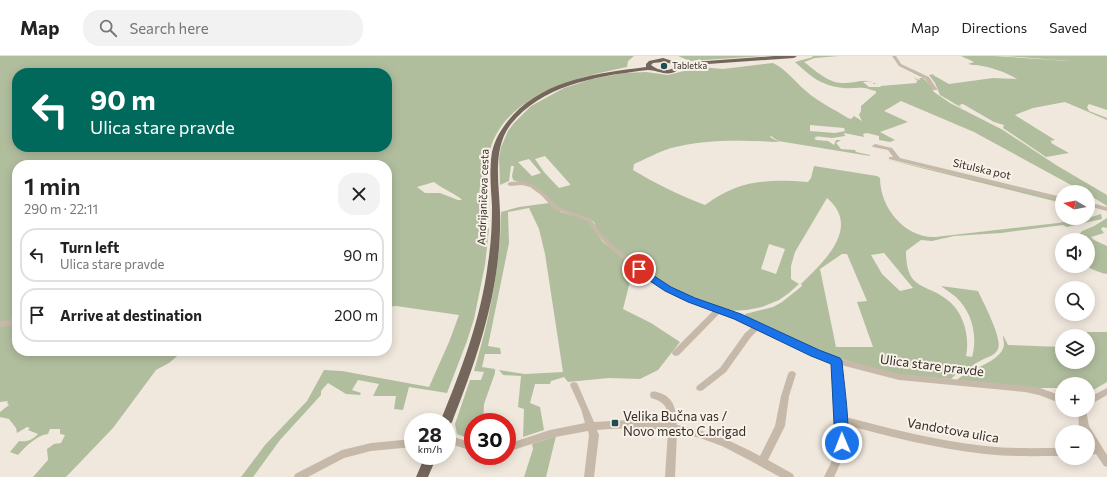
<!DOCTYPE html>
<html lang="en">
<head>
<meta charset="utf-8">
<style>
	body { margin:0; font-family:Commissioner,sans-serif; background:#f2f2f2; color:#222; height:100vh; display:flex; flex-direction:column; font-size:15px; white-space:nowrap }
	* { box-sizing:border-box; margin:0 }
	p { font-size:13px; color:#767676 }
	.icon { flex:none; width:22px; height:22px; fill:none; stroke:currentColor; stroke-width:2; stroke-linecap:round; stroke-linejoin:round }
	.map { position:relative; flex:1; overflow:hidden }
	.drawer { position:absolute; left:12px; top:104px; width:380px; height:196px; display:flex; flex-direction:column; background:#fff; border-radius:16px; box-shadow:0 2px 10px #0003 }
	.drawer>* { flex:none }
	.hud { position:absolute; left:12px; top:12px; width:380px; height:84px; border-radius:16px; box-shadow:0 2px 10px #0003; background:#00695c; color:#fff; overflow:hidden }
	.needle { width:26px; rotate:280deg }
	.fabs { position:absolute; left:1055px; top:129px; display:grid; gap:8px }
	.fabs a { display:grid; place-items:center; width:40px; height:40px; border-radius:50%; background:#fff; box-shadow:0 2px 10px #0003; font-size:20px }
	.speed { position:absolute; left:404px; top:357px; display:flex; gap:8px; font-size:20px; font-weight:700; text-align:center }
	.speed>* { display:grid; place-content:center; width:52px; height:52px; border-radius:50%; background:#fff; box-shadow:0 2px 10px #0003; line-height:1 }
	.speed small { font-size:10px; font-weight:400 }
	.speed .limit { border:6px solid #d22; background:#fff; color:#111 }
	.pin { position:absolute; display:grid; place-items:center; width:34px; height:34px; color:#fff; margin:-17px; border:2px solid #fff; border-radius:50%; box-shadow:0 1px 4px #0007 }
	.me { position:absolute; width:44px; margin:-22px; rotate:359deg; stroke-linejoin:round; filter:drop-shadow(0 0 3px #0008) }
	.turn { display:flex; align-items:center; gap:14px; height:84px; padding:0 12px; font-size:18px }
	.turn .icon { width:52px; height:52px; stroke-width:2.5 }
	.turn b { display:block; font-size:28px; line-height:34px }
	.round { display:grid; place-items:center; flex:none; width:42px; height:42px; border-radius:16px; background:#f2f2f2 }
	.overview { display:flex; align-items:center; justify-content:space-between; height:68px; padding:0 12px }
	h1 { font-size:24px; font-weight:600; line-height:30px }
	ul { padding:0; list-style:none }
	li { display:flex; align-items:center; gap:12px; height:54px; margin:0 8px 6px; padding:0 4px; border:2px solid #e0e0e0; border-radius:16px }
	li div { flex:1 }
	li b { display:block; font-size:15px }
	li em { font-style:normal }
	header { display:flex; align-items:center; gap:24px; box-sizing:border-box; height:56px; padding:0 20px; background:#fff; border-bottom:1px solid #e0e0e0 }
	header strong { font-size:19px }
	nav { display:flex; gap:22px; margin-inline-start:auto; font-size:14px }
	.search { width:280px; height:36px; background:#f2f2f2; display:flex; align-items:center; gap:10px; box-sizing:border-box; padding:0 14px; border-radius:16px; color:#767676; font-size:15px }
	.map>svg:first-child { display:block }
</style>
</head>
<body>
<header>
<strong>Map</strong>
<div class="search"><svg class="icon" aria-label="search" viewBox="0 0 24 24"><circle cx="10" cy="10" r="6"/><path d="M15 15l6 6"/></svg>Search here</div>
<nav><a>Map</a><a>Directions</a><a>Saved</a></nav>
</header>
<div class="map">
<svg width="1107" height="421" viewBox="0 0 1107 421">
	<rect width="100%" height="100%" fill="#f0e8dd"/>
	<!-- green -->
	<g fill="#b1be9e" fill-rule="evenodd">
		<path d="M0 0H634L628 5 627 11C578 21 506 38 490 94 488 100 488 105 488 112 488 117 486 122 486 127 485 141 486 155 486 170L489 173 485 209 474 263 467 285 447 337 409 331 403 354 394 353 396 340H373L379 328 358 324 352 334 361 337 360 339 346 338 328 327 321 335V339L280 384 253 421H241L265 389 307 345 324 314 342 315 429 331 449 286 459 259 396 250 387 251V109H17V262L0 267ZM17 17H387V91H17ZM434 126C441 132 458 139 462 144H458L440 137H425L417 131Z"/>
		<polygon points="678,0 764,0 690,5"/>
		<path d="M812 0H839L815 2 804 6C815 14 828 27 842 27 853 28 868 21 876 28H873L874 27 871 25 863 26 869 31H881L880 30 917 27 916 25H918L913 21 919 24 920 23 919 22H923L931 30 934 36 950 47 1003 74 1056 109 1107 139V150L1088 138V136H1084L974 76 901 45 884 55 908 66 880 76 895 84 890 86 879 84V80L867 77 863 78 864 81 844 77 845 80 832 82 814 80 818 81 814 82 816 84 828 85 834 89 836 84H841L836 87 841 93 855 94 856 96 870 99V100L778 85 771 80 770 81 779 86C743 84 705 83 671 92 658 96 646 103 634 108L633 114C656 128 679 139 705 149 739 124 766 123 808 126L811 122 814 110 877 120 880 122C880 152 905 182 935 181L1058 167 1088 162 1101 158 1102 163 1067 171 1063 169 1001 177 954 180 932 185 921 184 906 195C906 237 928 226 950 246 964 258 970 282 966 300L972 301C978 280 972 256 956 241 951 237 946 234 941 230L978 235C983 246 1003 283 998 293 994 301 986 301 980 305 972 309 967 315 958 316L951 323 896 319 824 298 746 261 745 258 773 251 782 246 802 230 801 228C823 206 862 172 827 142L795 196 791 210V223L799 228 789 237 779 244 762 251 747 254 729 255 671 233 614 192 597 174 594 166 590 163 559 153 537 132 513 124 512 120 514 110H511L509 125 500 129 499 102 501 91 508 75 514 67 531 50 564 32 592 23 624 17 646 16 668 19 700 11 723 13 773 7C787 14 795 26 806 35 818 46 834 53 848 62L851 63 854 60 862 65 859 59 861 55V50L876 37V35C872 35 868 32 864 32 857 31 851 33 844 32 822 30 811 21 795 6L813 1ZM810 69 844 72 845 75 835 77 810 75ZM545 100 570 128V129L559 132 544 116 535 103ZM529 103 541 117 532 120 518 106ZM769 188 785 193 776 218 761 213ZM884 197 913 232 900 235 882 218 871 199ZM842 198H847L867 245 857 246 873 291H836L820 213Z"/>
		<path d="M957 0H994L1069 5 1005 0H1107V54L1089 48 1087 51 1089 55 1107 62V64L1065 46 1033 52 1015 59 1055 84 1050 85 1052 86 1051 87 1069 97 1046 101 1003 72 1004 69 994 66 963 48 959 49 962 52 940 39 935 27 929 19 934 18 933 19 949 28 993 22 1017 23C1006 16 990 11 977 9 973 9 972 9 968 8L974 6 961 0Z"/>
		<polygon points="885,103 1062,143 1062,147"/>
		<path d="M549 147 561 156 586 163 603 186 634 210 623 253 651 267 680 286 658 314 640 323 609 322 568 326 564 321 551 325 550 328H535L530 347 540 351 544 374 523 381 524 353 518 351 521 320 503 319 499 314 525 318 563 316 545 198 539 173 529 152 508 156 509 187 488 290 500 292 501 298H485L482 311 495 313V317L484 348 483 366H473V384L457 378 455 368 470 324H481L484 316 474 315C490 260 500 213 501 156L519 151Z"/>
		<path d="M1107 162V172L1103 171 1101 173 1104 177 1091 181 1094 184 1107 190V218C1098 217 1092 212 1084 210H1088V184H1069L1078 180 1082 175 1094 170Z"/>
		<path d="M17 266V295H183L169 307 156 314 113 372 66 421H33L48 404 47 393 54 388 61 387 65 379 60 378V373H50L48 378C37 379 25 391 18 399L10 396 19 385C28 386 32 384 38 378L28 374 30 372 27 371 17 377 16 372 9 363 0 361V356L9 349 7 347 8 345 0 346V270Z"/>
		<path d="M1087 276H1107V326L1088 337V328H1062V341L1057 338 1061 332H1037L957 324C968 313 1002 306 1004 289 1004 286 1003 282 1003 279L1008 289 1062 291V306H1088V289L1093 287 1087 280Z"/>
		<polygon points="556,380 546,421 524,421 533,393 532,388"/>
	</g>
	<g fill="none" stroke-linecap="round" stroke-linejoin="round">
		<!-- minor -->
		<g fill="#c7b9a9" fill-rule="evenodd">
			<polygon points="892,0 896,0 901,8 929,21 937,33 937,34 933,34 925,23 899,10"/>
			<polygon points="875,88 892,92 900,102 1062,141 1062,145 889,103 889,101 893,101 888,94 873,91 872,90"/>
			<path d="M522 125 534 129 545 137 558 151 591 163 600 176 615 191 652 219 671 231 694 242 718 251H723L724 253 741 259 818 295 837 302 899 318 1025 330 1040 332 1062 340V348L1039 339 1025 336 899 324 841 309 846 361C892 373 938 385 985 390 1011 393 1036 392 1062 392V400C1036 400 1011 401 985 398 938 393 892 381 846 369 846 388 843 404 834 421H824C828 412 833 405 835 396 841 367 835 336 832 307L812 299 758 274 751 281 726 316 703 334 700 335 697 334 696 332 697 330 720 312 745 277 752 271 720 257 679 299 676 300 673 299 672 297 673 295 713 255 688 246 665 235 646 223 611 193 596 178 587 165 554 153 541 139 530 131 522 129 510 130 507 128 510 126Z"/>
			<polygon points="1088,146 1107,151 1107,155 1088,150"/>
			<polygon points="17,263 17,269 0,271 0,265"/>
			<path d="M792 315 795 316 796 318 789 340 785 370 768 404 793 418 794 421H780L749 404 722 390 700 382 677 377 675 421H665L668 375C645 371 620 372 597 374L599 379 594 421H584L589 379 588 375 550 382 507 396V388L550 374 585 367 581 353 570 329 571 327 574 326 577 327 578 329 594 366 629 364 668 367C667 351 667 347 651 342L650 339 651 336C655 335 657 336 660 337 675 342 676 355 677 369 707 374 734 386 760 400L775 370 781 340 788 318 789 316Z"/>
			<polygon points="1107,332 1107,339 1088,350 1088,342"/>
			<polygon points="1078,354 1086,354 1089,370 1107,399 1107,411 1104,410 1096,398 1088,399 1088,391 1091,391 1088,386 1088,376 1082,376 1079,371"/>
			<polygon points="447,379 473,387 473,395 447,387"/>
			<polygon points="413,383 413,391 371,395 344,402 308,421 294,421 295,418 342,394 371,387"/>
		</g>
		<!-- major -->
		<g fill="#75665b" fill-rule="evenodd">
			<path d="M774 0H797L794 2 680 10C673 24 658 14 648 14 645 14 642 15 639 15 593 21 542 30 511 68 492 93 499 126 500 156 502 229 479 298 452 366L450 369 447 371V366H440C461 315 481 263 488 207 491 189 492 169 492 150 491 132 489 114 492 96 495 82 503 70 513 59 547 23 599 17 646 11V8L649 5 663 2 679 7ZM663 6 674 8 675 11C667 16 659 15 651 9L653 7Z"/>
			<polygon points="425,400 437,400 428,421 416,421"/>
		</g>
	</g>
	<!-- route -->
	<path fill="#1a73e8" stroke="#114b97" d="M639 210 671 231 695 242 741 258 819 294 840 302 842 305C843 321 852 379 846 391L842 392 837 391 835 387 831 308 811 300 734 263 688 246 665 235 635 215 634 213Z"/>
	<!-- markers -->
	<g fill="#224c53" stroke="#f8f2e8" stroke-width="1.5">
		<circle cx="664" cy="10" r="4"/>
		<rect x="611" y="363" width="8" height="8" rx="2"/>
	</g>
	<g text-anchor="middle" stroke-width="4" stroke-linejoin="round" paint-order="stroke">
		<!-- far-poi labels -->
		<g font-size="9" fill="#352d29" stroke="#f8f2e8" text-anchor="start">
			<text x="672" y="13">Tabletka</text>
		</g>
		<!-- street labels -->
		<g font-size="11" fill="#352d29" stroke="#f8f2e8">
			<text transform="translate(982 113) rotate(13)" y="4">Situlska pot</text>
			<text transform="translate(483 141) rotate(-88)" y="4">Andrijaničeva cesta</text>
		</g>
		<!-- near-street labels -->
		<g font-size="13" fill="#352d29" stroke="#f8f2e8">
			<text transform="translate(932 309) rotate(7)" y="5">Ulica stare pravde</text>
			<text transform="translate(953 374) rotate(10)" y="5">Vandotova ulica</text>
		</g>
		<!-- near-poi labels -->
		<g font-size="13" fill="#352d29" stroke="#f8f2e8" text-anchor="start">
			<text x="623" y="365">Velika Bučna vas /<tspan x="623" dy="15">Novo mesto C.brigad</tspan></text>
		</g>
	</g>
</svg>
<div class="fabs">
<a><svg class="needle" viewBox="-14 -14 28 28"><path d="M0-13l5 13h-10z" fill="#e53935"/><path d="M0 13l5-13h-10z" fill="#767676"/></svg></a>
<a><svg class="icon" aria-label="sound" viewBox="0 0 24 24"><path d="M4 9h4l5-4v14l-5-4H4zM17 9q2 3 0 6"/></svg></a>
<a><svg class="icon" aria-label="search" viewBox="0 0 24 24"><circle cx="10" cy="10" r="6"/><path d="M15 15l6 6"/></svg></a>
<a><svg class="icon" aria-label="layers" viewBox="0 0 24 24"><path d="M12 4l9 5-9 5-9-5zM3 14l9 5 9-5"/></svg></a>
<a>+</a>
<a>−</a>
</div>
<div class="speed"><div>28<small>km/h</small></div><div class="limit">30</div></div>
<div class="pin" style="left:639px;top:213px;background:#d93025"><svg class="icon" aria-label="arrive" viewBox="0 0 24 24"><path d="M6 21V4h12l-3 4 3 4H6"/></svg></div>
<svg class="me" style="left:842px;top:387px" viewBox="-20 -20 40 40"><circle r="17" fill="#1a73e8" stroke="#fff" stroke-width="3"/><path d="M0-11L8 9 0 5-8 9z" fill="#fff"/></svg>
<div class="hud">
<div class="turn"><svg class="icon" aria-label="left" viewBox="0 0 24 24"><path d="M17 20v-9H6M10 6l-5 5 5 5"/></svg><div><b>90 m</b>Ulica stare pravde</div></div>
</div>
<section class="drawer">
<div class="overview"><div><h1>1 min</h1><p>290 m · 22:11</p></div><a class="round"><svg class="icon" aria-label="close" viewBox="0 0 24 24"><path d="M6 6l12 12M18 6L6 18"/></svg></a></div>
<ul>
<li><svg class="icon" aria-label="left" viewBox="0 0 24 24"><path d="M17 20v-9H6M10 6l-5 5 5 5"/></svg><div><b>Turn left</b><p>Ulica stare pravde</p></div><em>90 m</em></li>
<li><svg class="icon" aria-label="arrive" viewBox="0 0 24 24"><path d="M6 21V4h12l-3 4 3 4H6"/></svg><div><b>Arrive at destination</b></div><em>200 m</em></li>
</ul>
</section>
</div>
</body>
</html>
